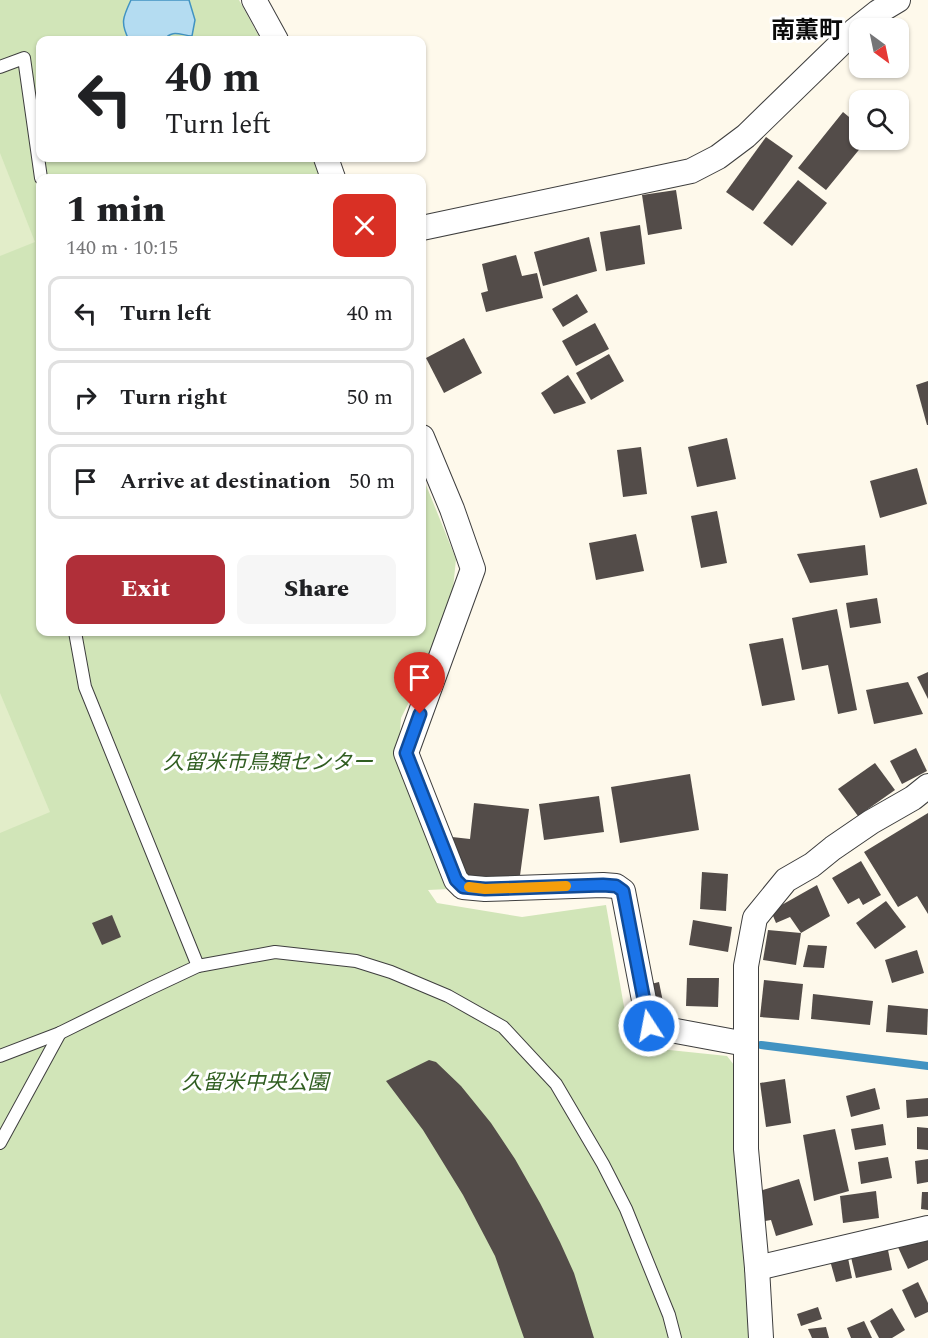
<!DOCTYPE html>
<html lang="en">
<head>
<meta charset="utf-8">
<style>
	body { margin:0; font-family:Spectral,"Noto Sans JP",serif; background:#f6f6f6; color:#202124; height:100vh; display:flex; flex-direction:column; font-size:22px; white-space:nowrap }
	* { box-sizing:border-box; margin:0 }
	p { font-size:20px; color:#757577 }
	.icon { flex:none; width:33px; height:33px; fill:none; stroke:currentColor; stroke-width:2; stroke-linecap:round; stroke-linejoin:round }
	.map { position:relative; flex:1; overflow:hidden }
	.details { position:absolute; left:36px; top:174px; width:390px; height:462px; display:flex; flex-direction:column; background:#fff; border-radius:12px; box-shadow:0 2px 4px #0004 }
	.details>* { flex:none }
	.hud { position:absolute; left:36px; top:36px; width:390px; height:126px; border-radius:12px; box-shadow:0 2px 4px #0004; background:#fff; color:#202124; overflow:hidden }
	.needle { width:39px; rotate:147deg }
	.tools { position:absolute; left:849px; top:18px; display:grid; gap:12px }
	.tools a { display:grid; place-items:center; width:60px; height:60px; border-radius:12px; background:#fff; box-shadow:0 2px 4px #0004; font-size:30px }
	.pin { position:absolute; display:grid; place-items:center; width:51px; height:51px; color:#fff; margin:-62px -26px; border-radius:50% 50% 50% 0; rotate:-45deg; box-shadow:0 0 6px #0007 }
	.pin .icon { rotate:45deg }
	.me { position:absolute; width:66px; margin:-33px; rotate:349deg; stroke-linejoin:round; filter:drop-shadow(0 0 4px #0008) }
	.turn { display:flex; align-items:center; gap:21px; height:126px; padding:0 30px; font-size:27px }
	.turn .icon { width:78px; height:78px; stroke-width:2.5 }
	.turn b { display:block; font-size:42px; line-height:51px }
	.round { display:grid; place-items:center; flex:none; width:63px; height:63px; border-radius:12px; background:#f6f6f6 }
	.summary { display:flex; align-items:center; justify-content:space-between; height:102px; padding:0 30px }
	h1 { font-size:36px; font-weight:800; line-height:45px }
	.action { display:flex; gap:12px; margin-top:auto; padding:12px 30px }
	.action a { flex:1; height:69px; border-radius:12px; background:#b02f39; color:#fff; font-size:24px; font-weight:800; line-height:69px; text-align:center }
	.action a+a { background:#f6f6f6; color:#202124 }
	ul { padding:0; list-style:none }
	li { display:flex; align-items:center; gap:18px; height:75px; margin:0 12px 9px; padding:0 18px; border:3px solid #e0e0e0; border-radius:12px }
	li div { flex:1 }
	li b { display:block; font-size:22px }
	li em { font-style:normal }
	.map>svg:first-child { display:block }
</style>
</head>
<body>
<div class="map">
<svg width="928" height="1338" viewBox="0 0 928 1338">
	<rect width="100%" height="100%" fill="#fef9eb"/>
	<!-- green -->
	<polygon fill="#d1e5b8" points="0,0 239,0 261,40 40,40 40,158 315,158 324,178 40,178 40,632 422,632 422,475 456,559 451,609 429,662 401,718 398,757 449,889 428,890 437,903 522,917 606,905 631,1046 727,1056 738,1070 751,1338 0,1338"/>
	<!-- pitch -->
	<g fill="#e2edc9">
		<polygon points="0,153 35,242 0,256"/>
		<polygon points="0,693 50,812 0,833"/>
	</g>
	<!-- water -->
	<path fill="#b4dcf1" stroke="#4193c2" stroke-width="1.5" d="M131 0H189L195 20 192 36C180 35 172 29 164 40H129C120 23 123 17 131 0Z"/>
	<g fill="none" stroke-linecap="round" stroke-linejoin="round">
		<!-- stream -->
		<polyline stroke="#4193c2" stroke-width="8" points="761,1045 928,1066"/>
	</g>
	<!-- building -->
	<g fill="#534c49">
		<polygon points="843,112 860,126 860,140 867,140 826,190 798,168"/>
		<polygon points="766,137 793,156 753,211 726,192"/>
		<polygon points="798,180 827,203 792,246 763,223"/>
		<polygon points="676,190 682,229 648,235 642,195"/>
		<polygon points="640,225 645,264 606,271 600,232"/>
		<polygon points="589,237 597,271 543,286 534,252"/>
		<polygon points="516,255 522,276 537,273 543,298 486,312 481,293 488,291 482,264"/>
		<polygon points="577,294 588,312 563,327 552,309"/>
		<polygon points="595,323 609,349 576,366 562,341"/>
		<polygon points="464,338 482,373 444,393 426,358"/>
		<polygon points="609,354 624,381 591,400 576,373"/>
		<polygon points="568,375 586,403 554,414 541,393"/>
		<polygon points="928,381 928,425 927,425 916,385"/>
		<polygon points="727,438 736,479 697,487 688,447"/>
		<polygon points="641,447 647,494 623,497 617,450"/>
		<polygon points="917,468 927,504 880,518 870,481"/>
		<polygon points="717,511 727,563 701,568 691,516"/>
		<polygon points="636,534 644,571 596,580 589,543"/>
		<polygon points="865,545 868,575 810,583 797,554"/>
		<polygon points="877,598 881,623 850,628 846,603"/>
		<polygon points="837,609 857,710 838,714 828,665 802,670 792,618"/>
		<polygon points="783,638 795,700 762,706 749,644"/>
		<polygon points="928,672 928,699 917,677"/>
		<polygon points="908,682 923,714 874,724 866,690"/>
		<polygon points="916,748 927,771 902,784 890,761"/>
		<polygon points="875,763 895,790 858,816 838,789"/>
		<polygon points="690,774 699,830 620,843 611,787"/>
		<polygon points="599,796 604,832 544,840 539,804"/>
		<polygon points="474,803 529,809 519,883 466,876 452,837 470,839"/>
		<polygon points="928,813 928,914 917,896 898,907 864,852"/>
		<polygon points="861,861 881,895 863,905 859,898 848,904 832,878"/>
		<polygon points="702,872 728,874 726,911 700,909"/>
		<polygon points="817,885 830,916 801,933 790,917 776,923 771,911"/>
		<polygon points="886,901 906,927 875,949 856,923"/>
		<polygon points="112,915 121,937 102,945 92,923"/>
		<polygon points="693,920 732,927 728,952 689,945"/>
		<polygon points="768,930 801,933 796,965 763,960"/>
		<polygon points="808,945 827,946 824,968 803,967"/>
		<polygon points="917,950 924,973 892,983 885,960"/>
		<polygon points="687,978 719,978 718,1007 686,1006"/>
		<polygon points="764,980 803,984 799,1020 760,1017"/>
		<polygon points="659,982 664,1007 652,1009 647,985"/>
		<polygon points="813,994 873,1001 870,1025 811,1019"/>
		<polygon points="888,1005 928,1009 927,1035 886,1032"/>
		<polygon points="429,1060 436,1062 461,1086 491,1123 515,1159 540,1203 560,1242 574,1273 594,1338 524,1338 495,1256 463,1195 423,1130 386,1081"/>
		<polygon points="785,1079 791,1123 766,1127 760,1083"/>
		<polygon points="875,1088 880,1109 851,1117 846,1096"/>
		<polygon points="928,1098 928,1116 907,1118 906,1100"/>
		<polygon points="883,1124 886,1145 855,1150 851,1129"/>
		<polygon points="917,1127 928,1128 928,1150 917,1149"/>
		<polygon points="835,1129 849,1191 814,1201 803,1135"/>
		<polygon points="888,1157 892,1178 861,1184 858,1162"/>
		<polygon points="928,1159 928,1182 917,1184 915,1161"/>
		<polygon points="799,1179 813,1225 776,1236 771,1220 765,1221 756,1192"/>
		<polygon points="876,1191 879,1218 843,1223 840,1196"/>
		<polygon points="922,1192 928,1192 928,1210 921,1209"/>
		<polygon points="928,1231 928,1260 908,1269 897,1245"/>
		<polygon points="887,1245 892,1270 856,1278 850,1253"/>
		<polygon points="847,1253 852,1278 836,1282 829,1257"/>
		<polygon points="918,1282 928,1303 928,1312 915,1318 902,1290"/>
		<polygon points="818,1307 822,1319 801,1326 797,1314"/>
		<polygon points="892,1308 905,1330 892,1338 879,1338 870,1321"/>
		<polygon points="864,1321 872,1338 851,1338 847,1328"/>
		<polygon points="826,1327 829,1338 812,1338 808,1329"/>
	</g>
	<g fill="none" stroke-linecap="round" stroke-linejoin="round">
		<!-- lane casing -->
		<g stroke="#3e3e3e" stroke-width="14">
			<g id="lane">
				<polyline points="0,67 24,58 41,178"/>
				<polyline points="75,632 85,687 198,966"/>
				<polyline points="0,1056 60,1033 151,988 198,966 275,952 356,961 391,972 448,996 503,1027 556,1084 603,1164 626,1209 669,1315 675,1338"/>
				<polyline points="0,1143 60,1033"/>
			</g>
		</g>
		<!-- street casing -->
		<g stroke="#3e3e3e" stroke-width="26">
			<g id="street">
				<polyline points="254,0 276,40"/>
				<polyline points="326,158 333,178"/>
				<polyline points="422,228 691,171 718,157 746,136 854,31 878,12 898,0"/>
				<polyline points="422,437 452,509 473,569 406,753 456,880 463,887 485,889 603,885 616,886 623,891 649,1026 746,1044"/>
				<polyline points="757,1268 928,1228"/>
				<polyline points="761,1338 757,1268 746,1149 746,966 755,918 786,880 812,865 833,848 871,822 913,798 928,786"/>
			</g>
		</g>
		<!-- lane -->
		<use href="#lane" stroke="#fff" stroke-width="12"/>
		<!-- street -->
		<use href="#street" stroke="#fff" stroke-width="24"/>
	</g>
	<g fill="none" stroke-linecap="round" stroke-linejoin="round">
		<!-- route casing -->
		<g stroke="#114b97" stroke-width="15">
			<polyline id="route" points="420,714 406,753 456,880 463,887 485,889 603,885 616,886 623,891 649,1026"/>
		</g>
		<!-- route -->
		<use href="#route" stroke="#1a73e8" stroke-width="10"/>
		<!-- slow -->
		<polyline stroke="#f59e0b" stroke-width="10" points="469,887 485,889 566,886"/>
	</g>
	<g text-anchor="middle" stroke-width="6" stroke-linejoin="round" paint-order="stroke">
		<!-- park labels -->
		<g font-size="21" font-style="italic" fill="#305e21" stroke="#fff">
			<text x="268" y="769">久留米市鳥類センター</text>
			<text x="255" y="1089">久留米中央公園</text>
		</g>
		<!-- quarter labels -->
		<g font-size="24" font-weight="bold" fill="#0b0b0b" stroke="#fff">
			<text x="807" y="38">南薫町</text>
		</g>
	</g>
</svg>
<div class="tools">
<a><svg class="needle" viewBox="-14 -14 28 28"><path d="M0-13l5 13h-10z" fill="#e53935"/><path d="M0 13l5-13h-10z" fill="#757577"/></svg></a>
<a><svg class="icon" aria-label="search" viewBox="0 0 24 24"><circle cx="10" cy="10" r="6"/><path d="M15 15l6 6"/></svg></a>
</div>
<div class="pin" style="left:420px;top:714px;background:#d93025"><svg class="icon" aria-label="arrive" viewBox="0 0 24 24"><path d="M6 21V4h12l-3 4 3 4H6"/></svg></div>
<svg class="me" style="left:649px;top:1026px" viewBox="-20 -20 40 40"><circle r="17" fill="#1a73e8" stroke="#fff" stroke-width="3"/><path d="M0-11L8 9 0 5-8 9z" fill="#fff"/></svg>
<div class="hud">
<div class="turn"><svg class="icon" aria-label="left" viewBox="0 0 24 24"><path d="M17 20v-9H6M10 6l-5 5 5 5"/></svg><div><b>40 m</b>Turn left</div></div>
</div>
<section class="details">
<div class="summary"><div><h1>1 min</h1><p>140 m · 10:15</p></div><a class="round" style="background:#d93025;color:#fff"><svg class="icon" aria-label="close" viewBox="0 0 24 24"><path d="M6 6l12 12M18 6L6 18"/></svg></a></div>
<ul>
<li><svg class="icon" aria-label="left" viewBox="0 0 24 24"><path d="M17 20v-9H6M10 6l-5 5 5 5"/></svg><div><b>Turn left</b></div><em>40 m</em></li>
<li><svg class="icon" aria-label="right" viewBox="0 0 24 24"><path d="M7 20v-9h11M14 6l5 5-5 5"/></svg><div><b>Turn right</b></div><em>50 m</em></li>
<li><svg class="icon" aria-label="arrive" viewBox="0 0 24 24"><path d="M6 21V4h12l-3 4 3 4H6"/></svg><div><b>Arrive at destination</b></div><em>50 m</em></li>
</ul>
<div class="action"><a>Exit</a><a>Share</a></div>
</section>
</div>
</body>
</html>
